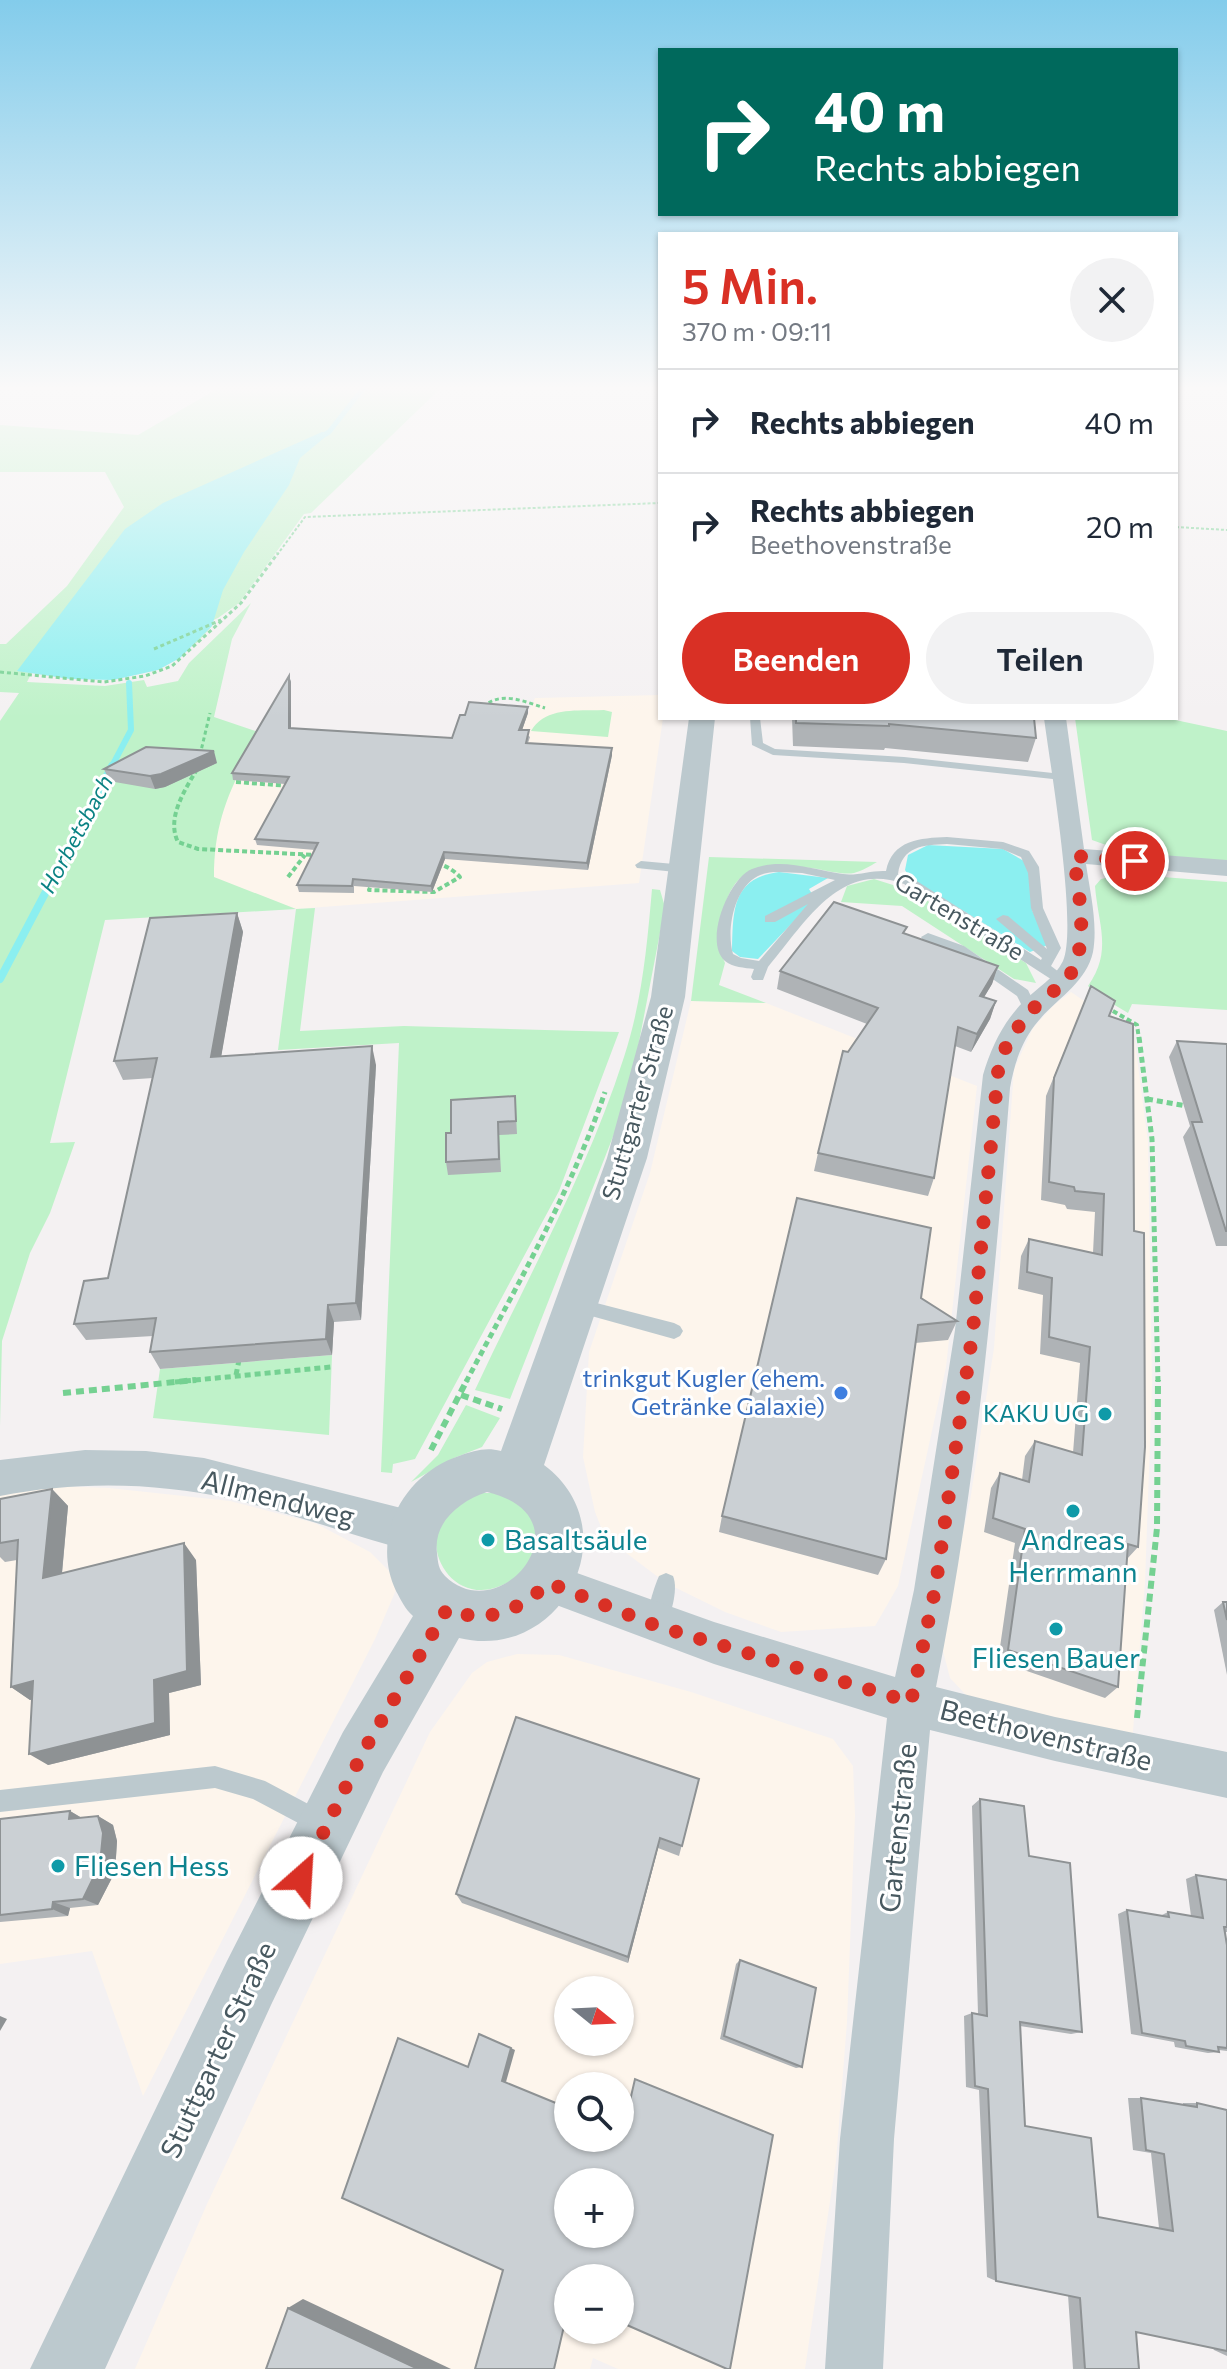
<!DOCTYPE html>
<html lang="de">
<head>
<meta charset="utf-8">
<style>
	body { margin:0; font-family:Commissioner,sans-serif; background:#f2f2f3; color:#1f2937; height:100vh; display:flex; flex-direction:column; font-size:30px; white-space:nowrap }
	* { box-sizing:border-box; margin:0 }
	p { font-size:26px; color:#747a83 }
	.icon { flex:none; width:44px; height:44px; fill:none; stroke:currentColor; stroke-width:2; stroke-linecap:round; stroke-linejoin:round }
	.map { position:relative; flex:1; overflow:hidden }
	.details { position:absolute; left:658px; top:232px; width:520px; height:488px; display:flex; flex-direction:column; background:#fff; border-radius:0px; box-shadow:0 2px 6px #0004 }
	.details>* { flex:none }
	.banner { position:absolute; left:658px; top:48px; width:520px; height:168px; border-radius:0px; box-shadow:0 2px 6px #0004; background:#00695c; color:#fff; overflow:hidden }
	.needle { width:52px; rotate:108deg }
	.buttons { position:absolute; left:554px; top:1976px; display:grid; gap:16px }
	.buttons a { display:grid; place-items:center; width:80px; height:80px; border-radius:50%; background:#fff; box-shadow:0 2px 6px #0004; font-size:40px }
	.pin { position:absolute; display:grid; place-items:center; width:68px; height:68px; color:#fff; margin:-34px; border:4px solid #fff; border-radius:50%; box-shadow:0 2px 8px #0007 }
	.me { position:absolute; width:88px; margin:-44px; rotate:26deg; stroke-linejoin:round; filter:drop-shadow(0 0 6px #0008) }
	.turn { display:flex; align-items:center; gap:28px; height:168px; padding:0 24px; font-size:36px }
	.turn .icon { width:104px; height:104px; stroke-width:2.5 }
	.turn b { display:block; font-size:56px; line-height:68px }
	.round { display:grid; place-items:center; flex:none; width:84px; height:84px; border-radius:42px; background:#f2f2f3 }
	.headline { display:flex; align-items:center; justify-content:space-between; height:136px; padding:0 24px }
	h1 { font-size:48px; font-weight:600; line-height:60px; color:#d93025 }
	.primary-button { display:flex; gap:16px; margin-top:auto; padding:16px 24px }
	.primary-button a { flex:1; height:92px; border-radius:48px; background:#d93025; color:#fff; font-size:32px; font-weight:600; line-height:92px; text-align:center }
	.primary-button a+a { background:#f2f2f3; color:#1f2937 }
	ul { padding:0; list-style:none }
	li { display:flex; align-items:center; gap:24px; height:104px; padding:0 24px; border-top:2px solid #e0e1e3 }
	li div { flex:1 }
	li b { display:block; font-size:30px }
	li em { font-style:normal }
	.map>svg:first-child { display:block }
</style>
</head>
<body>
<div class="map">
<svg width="1227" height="2369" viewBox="0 0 1227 2369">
	<rect width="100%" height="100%" fill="#f4f1f2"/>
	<!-- commercial -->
	<g fill="#fdf5ec" fill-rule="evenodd">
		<polygon points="660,695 660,718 663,718 639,883 296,909 214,878 214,841 233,780 261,733 494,748 507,719 526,718 535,698"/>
		<polygon points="1071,992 1134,1035 1148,1142 1152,1385 1145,1583 1132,1743 967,1696 950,1678 942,1647 951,1584 970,1501 994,1348 1014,1069 1033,1028 1054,1005"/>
		<polygon points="691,1001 766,1003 977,1086 946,1367 898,1586 875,1626 781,1632 725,1612 666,1583 605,1537 595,1512 583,1457 589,1352 650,1173"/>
		<polygon points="58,1486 109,1488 230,1501 315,1523 370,1552 391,1573 396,1590 375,1639 143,2096 92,1951 0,1964 0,1493"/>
		<path d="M517 1654 559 1655 691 1692 833 1739 853 1766 855 1815 847 2022 836 2161 805 2369H618L593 2358 590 2369H135L207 2204 430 1732 472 1673 487 1662ZM568 1990H620V2042H568ZM568 2086H620V2138H568ZM568 2182H620V2234H568ZM568 2278H620V2330H568Z"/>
	</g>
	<!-- green -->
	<g fill="#bff2c9">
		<path d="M222 386H443L311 513 304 514 239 603 218 618 146 650 212 626 197 643 32 672 27 682 105 686 144 680 147 687 178 681 189 663 251 603 232 639 214 717 261 733C232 783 214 818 214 877L296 909 315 908 300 1031 404 1026 619 1032 559 1191 415 1459 393 1464 392 1473 381 1472 399 1043 278 1050 296 909 105 920 50 1143 75 1142 50 1213 30 1253 2 1341 0 1426V721L19 693 0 692V644H6L67 586 124 507 105 472H0V425L138 435Z"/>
		<path d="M604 710 612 712 608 737 531 731C545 706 580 711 604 710Z"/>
		<polygon points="1075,718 1166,718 1227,731 1227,862 1125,854 1123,851 1092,840"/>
		<path d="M709 857 877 862C870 866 862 871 854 873 844 875 828 871 818 869 771 862 733 860 723 915 720 932 717 948 725 963L719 985 766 1003 691 1001Z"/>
		<path d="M1124 874 1227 882V1010L1132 1004 1128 1013 1098 995 1088 986C1113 951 1098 925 1095 886L1101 879Z"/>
		<polygon points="874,879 912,891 1026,963 1036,983 1014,979 902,906 841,902 847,886"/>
		<path d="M652 889 660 890 665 907 633 1073 616 1129 510 1399 475 1390C526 1280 587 1173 624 1057 642 1002 647 946 652 889Z"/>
		<polygon points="332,1355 329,1435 153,1418 160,1369"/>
		<polygon points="466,1405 500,1418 482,1447 454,1458 411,1482 438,1455"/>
		<path d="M482 1493H499L526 1507C530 1515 538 1527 538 1535 539 1552 528 1569 516 1577 456 1622 408 1539 455 1506 463 1501 473 1497 482 1493Z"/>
	</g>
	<!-- water -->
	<g fill="#8beff0">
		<polygon points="322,432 330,433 300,458 289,485 244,552 223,590 212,626 180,658 158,670 113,680 70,679 17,671 125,529 163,503"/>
		<polygon points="928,845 1003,849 1024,861 1029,871 1032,910 1048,945 1030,952 910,878 905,870 908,855"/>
		<path d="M779 872 828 878 809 889 815 899 758 959 740 957 732 951C733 910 732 878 779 872Z"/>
	</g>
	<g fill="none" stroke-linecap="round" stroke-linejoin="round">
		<!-- stream-far2 -->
		<polyline stroke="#8beff0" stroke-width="5" points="319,438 329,432 365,386"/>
		<!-- stream-far1 -->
		<polyline stroke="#8beff0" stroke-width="6" points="111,768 131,730 129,683"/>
		<!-- stream -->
		<polyline stroke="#8beff0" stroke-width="8" points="0,979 112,766"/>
		<!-- path-far4 -->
		<g stroke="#75d192" stroke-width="2" stroke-dasharray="3 2" stroke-linecap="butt">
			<polyline points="1176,527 1227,530"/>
			<polyline points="277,555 305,517 660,503"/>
		</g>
		<!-- path-far3 -->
		<g stroke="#75d192" stroke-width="3" stroke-dasharray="4 3" stroke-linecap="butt">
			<polyline points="154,649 221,620"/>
			<polyline points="0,672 104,682 145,676 172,666 241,603 278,553"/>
			<path d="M483 707C501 690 525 702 545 708"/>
			<polyline points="200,755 210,713"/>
		</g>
		<!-- path-far2 -->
		<g stroke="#75d192" stroke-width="4" stroke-dasharray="5 3" stroke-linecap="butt">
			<path d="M197 769C185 790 166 818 178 842L198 849 317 855"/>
			<polyline points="236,782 290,786"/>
			<path d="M381 859C407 860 441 856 460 877L434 892 369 890Z"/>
			<polyline points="288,877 305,855"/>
			<polyline points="1106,1007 1137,1025 1139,1039"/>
		</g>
		<!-- path-far1 -->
		<g stroke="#75d192" stroke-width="5" stroke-dasharray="6 4" stroke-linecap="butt">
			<polyline points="1139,1037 1152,1139 1158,1382"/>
			<polyline points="1147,1099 1187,1106"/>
			<polyline points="236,1375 239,1360"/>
			<polyline points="175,1382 331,1367"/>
			<path d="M466 1382C516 1287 570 1194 605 1092"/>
		</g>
		<!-- path -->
		<g stroke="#75d192" stroke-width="6" stroke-dasharray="8 5" stroke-linecap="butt">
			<polyline points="63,1393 196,1380"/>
			<polyline points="461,1395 502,1409"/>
			<polyline points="431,1450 467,1380"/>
			<polyline points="1137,1718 1157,1528 1158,1380"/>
		</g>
		<!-- service -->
		<g fill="#bcc9ce" fill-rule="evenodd">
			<polygon points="750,718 760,718 763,743 775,749 904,757 1062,774 1068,777 1062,780 904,763 773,755 752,745"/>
			<path d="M947 837 1003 842 1029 851 1039 867 1043 908 1061 948 1051 966 1072 982 1070 985H1060L904 884C839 860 804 925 768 967L763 980H753L751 977 754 969C745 968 732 967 725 961 703 942 729 878 752 869 782 857 813 870 843 874 857 876 872 870 886 871 892 840 920 838 947 837ZM947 844 1002 849 1021 857 1028 873 1031 908 1047 949 1008 916 1003 915 996 919 1042 958 1041 960 912 878 898 874C902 846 923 845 947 844ZM778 872 802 873 835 880 765 916V922H775L808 904 759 961 741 958 733 954C726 930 734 888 758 876 764 873 771 872 778 872Z"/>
			<polygon points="641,861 685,865 691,869 685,873 637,868 635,865"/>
			<polygon points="928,933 964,946 1028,990 1038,1011 1036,1014 1026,1014 1017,996 954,952 923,940 921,937"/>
			<polygon points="577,1298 674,1323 680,1326 683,1331 680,1336 674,1339 577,1312 571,1310 568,1305 571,1300"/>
			<path d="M666 1573 673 1576C679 1590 670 1617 664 1631L657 1634 650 1631C644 1617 653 1590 659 1576Z"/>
			<polygon points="215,1766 265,1781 327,1814 331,1822 327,1830 319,1834 253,1799 215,1788 0,1812 0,1790"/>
		</g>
		<!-- minor -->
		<g fill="#bcc9ce" fill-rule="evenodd">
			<path d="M1044 718H1066L1084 849 1227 860V876L1086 864C1090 892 1098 924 1093 952 1086 984 1054 1000 1035 1025 1021 1043 1014 1065 1010 1088 994 1289 976 1489 936 1687L1055 1717 1227 1752V1798L1055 1761 930 1730 894 2139 883 2369H825L840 2139 887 1718 714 1664 535 1597 529 1583 535 1569 549 1563 714 1622 895 1677 914 1590 955 1330 983 1075C991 1047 1004 1021 1024 1001 1037 988 1055 978 1063 961 1078 927 1050 764 1044 718Z"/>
			<path d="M85 1450 146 1451 204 1458 413 1511 427 1516 433 1530 427 1544 413 1549 389 1545C336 1530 284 1511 231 1499 155 1482 76 1481 0 1496V1460Z"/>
		</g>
		<!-- tertiary -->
		<path fill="#bcc9ce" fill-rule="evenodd" d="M689 718H715L685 997 647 1158 544 1465C631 1530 561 1663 459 1638L383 1772 271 2005 105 2369H30L227 1961 343 1732 413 1616C405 1609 401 1600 396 1591 370 1536 404 1474 459 1456 474 1451 485 1447 501 1451L607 1158 651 997ZM487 1492C592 1517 501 1631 445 1576 438 1569 438 1562 437 1553 433 1522 460 1501 487 1492Z"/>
	</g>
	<!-- wall -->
	<g fill="#afb3b6">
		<polygon points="289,676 291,682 291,728 452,738 465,715 528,707 528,713 522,730 530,737 528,743 612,755 588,870 445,859 432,892 354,886 354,893 299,892 297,885 315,850 257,845 255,839 285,784 233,780 232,773"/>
		<polygon points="792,718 1034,718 1036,738 1028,762 885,748 884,750 793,746"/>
		<polygon points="217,763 165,787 155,789 109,781 104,769"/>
		<polygon points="237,913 243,932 221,1056 376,1065 361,1320 334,1322 332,1355 160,1369 150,1352 153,1336 86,1340 74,1324 108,1278 153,1078 123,1080 114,1061"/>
		<polygon points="906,934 998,966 992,984 984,997 996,1001 990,1019 971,1052 955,1046 934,1178 928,1196 814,1171 818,1153 848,1052 867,1024 777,989 780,971"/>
		<polygon points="1091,986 1109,1016 1134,1231 1138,1547 1127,1559 1118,1687 1105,1698 998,1661 1015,1543 984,1532 991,1488 1000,1473 1022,1480 1025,1456 1035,1441 1073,1453 1080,1363 1040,1354 1043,1295 1018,1289 1021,1256 1029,1239 1093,1253 1095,1212 1067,1209 1065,1205 1041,1200 1046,1096"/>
		<polygon points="1177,1041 1227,1044 1227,1246 1216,1246 1183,1137 1190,1126 1169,1057"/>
		<polygon points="515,1096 517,1134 499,1135 501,1172 448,1175 446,1162 451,1133"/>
		<polygon points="921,1298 957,1321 948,1340 915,1343 886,1559 878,1575 719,1532 722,1516"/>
		<polygon points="52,1489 68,1506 62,1574 196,1560 201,1685 169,1693 170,1735 48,1765 32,1699 30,1700 11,1687 17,1560 5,1562 0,1557 0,1499"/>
		<polygon points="1223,1602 1227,1602 1227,1675 1214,1610"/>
		<polygon points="699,1779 679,1856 658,1848 628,1963 462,1903 456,1894"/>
		<polygon points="980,1799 1029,1856 1082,2032 1071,2034 1020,2026 1025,2126 1098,2217 1159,2228 1151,2153 1133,2150 1128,2098 1141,2098 1183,2105 1183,2103 1197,2103 1227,2110 1227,2356 1214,2350 1213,2348 1136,2332 1139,2369 1073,2369 1068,2295 996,2281 987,2277 979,2090 966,2087 964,2016 972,2013 978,2014 972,1806"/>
		<polygon points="70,1811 82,1818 98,1816 113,1825 117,1841 115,1872 98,1905 70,1908 68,1916 0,1922 0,1819"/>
		<polygon points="1196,1875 1227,1880 1227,1932 1225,1932 1227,1945 1227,2051 1219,2050 1219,2052 1208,2053 1175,2047 1174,2042 1131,2034 1118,1914 1127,1910 1160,1916 1168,1912 1191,1916 1186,1879"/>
		<polygon points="740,1960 802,2067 796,2068 720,2039 736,1964"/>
	</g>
	<!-- shaded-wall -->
	<g fill="#8e9294">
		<polygon points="289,676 291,682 291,735 289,728"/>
		<polygon points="528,707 528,713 520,736 519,730"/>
		<polygon points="612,748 612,755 588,870 587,863"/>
		<polygon points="214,751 217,763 165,787 155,789 150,776"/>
		<polygon points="444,852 445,859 432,892 431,886"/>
		<polygon points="237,913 243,932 218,1075 211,1057"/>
		<polygon points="998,966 992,984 974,1014 980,996"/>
		<polygon points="996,1001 990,1019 971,1052 977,1034"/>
		<polygon points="372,1046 376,1065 361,1320 356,1303"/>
		<polygon points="328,1305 334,1322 332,1355 326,1339"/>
		<polygon points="52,1489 68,1506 60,1594 43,1578"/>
		<polygon points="184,1543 196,1560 201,1685 169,1693 170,1735 48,1765 29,1754 154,1680"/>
		<polygon points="33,1681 51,1694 30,1700 11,1687"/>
		<polygon points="70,1811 85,1820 69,1819"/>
		<polygon points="98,1816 113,1825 117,1841 115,1872 98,1905 83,1899"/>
		<polygon points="660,1838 658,1848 628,1963 628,1957"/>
		<polygon points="53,1902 70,1908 68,1916 52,1909"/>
		<polygon points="0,2016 7,2019 0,2031"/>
		<polygon points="511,2048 515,2050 506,2082 502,2081"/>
		<polygon points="303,2299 451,2369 418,2369 288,2308"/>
	</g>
	<!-- building -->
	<g fill="#cbd0d4" stroke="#8e9294" stroke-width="2" fill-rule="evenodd">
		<polygon points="289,676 289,728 452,738 460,715 465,715 469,702 481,703 528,707 519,730 529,730 526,743 612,748 587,863 444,852 431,886 353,879 352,886 297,885 318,843 255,839 289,777 232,773"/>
		<polygon points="796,718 1034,718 1036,738 889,724 889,726 796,723"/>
		<polygon points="146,747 214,751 161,774 150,776 104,769"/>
		<polygon points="834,902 907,927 903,933 998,966 980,996 996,1001 977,1034 958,1027 934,1178 818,1153 843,1051 848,1052 878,1008 780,971"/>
		<polygon points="237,913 211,1057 372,1046 356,1303 328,1305 326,1339 150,1352 156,1318 74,1324 84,1281 108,1278 157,1058 114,1061 150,918"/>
		<polygon points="1091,986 1115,1001 1109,1016 1133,1024 1134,1231 1144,1233 1145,1447 1138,1547 1128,1544 1118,1687 1008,1650 1025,1529 993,1518 1000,1473 1029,1482 1035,1441 1082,1455 1090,1347 1049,1337 1052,1278 1027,1272 1029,1239 1102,1255 1104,1194 1075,1191 1074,1187 1049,1182 1054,1078"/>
		<polygon points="1177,1041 1227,1044 1227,1231 1226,1231 1192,1122 1202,1122"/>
		<polygon points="515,1096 516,1121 498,1122 499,1159 446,1162 446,1133 451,1133 451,1100"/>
		<polygon points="797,1198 931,1228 921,1298 957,1321 918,1325 886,1559 722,1516"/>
		<polygon points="52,1489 43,1578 184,1543 187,1671 154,1680 155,1723 29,1754 33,1681 11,1687 18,1540 0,1543 0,1499"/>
		<polygon points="1223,1602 1227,1602 1227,1620"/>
		<polygon points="516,1717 699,1779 682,1846 660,1838 628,1957 456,1894"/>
		<polygon points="980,1799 1024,1806 1029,1856 1070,1863 1082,2032 1020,2022 1025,2126 1091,2138 1098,2217 1173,2231 1164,2154 1146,2150 1141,2098 1197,2107 1197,2103 1227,2110 1227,2351 1136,2332 1139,2369 1085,2369 1080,2298 996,2281 988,2089 975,2086 972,2013 987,2016"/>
		<polygon points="70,1811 69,1819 98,1816 103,1833 100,1864 83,1899 53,1902 52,1909 0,1915 0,1819"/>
		<polygon points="1196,1875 1227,1880 1227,1927 1224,1927 1227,1945 1227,2048 1218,2047 1219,2052 1186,2046 1185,2041 1142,2033 1127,1910 1169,1917 1168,1912 1203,1918"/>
		<polygon points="740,1960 816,1988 802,2067 724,2036"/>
		<path d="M479 2034 511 2048 502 2081 568 2108V2138H620V2129L623 2131 635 2079 773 2135 730 2369H727L620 2322V2278H568V2309L554 2369H475L503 2270 342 2198 398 2038 468 2067ZM568 2182H620V2234H568Z"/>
		<polygon points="288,2308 418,2369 266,2369"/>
	</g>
	<!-- sky -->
	<linearGradient id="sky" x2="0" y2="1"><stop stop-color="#83cceb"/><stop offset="0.54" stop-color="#faf9f9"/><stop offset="1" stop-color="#faf9f9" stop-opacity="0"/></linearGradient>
	<rect width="1227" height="718" fill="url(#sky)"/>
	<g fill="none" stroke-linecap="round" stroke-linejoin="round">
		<!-- route -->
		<path stroke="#d93025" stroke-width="14" stroke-dasharray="0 25.2" d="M301 1878 363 1752 447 1609C488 1626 518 1610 549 1583L657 1626 911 1702 935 1590 973 1330 999 1062C1009 1038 1023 1018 1041 1001 1048 994 1058 989 1065 982 1092 949 1078 894 1074 856L1135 861"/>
	</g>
	<!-- markers -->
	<circle fill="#3f7fe0" stroke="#fff" stroke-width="3" cx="841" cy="1393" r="8"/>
	<g fill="#0f9aa8" stroke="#fff" stroke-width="3">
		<circle cx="1105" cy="1414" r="8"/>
		<circle cx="1073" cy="1511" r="8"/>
		<circle cx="488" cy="1540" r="8"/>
		<circle cx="1056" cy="1629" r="8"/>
		<circle cx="58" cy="1866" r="8"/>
	</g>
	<g text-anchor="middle" stroke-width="6" stroke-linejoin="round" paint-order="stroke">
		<!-- far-water labels -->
		<g font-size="22" font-style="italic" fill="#0a8283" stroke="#fff">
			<text transform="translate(76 834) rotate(-62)" y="8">Horbetsbach</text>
		</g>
		<!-- street labels -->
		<g font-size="24" fill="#485960" stroke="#fff">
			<text transform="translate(959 917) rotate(31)" y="8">Gartenstraße</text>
			<text transform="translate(638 1103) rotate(-74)" y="8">Stuttgarter Straße</text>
		</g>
		<!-- shop labels -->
		<g font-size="24" fill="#366cbe" stroke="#fff" text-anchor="end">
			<text x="825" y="1387">trinkgut Kugler (ehem.<tspan x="825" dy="28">Getränke Galaxie)</tspan></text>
		</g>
		<!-- culture labels -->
		<g font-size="24" fill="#0d838f" stroke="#fff" text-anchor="end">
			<text x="1089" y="1422">KAKU UG</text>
		</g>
		<!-- near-street labels -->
		<g font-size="28" fill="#485960" stroke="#fff">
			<text transform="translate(278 1498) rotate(14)" y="10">Allmendweg</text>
			<text transform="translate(1046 1735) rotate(14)" y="10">Beethovenstraße</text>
			<text transform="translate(898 1828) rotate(-84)" y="10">Gartenstraße</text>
			<text transform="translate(218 2050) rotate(-65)" y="10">Stuttgarter Straße</text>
		</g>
		<!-- near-culture labels -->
		<g font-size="28" fill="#0d838f" stroke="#fff" text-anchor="start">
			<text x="504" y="1550">Basaltsäule</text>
			<text x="1073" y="1550" text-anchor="middle">Andreas<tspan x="1073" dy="32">Herrmann</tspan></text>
			<text x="1056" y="1668" text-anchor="middle">Fliesen Bauer</text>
			<text x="74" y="1876">Fliesen Hess</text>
		</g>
	</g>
</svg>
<div class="buttons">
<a><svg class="needle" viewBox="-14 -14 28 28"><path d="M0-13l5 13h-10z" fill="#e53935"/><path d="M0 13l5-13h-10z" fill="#747a83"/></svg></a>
<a><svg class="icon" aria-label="search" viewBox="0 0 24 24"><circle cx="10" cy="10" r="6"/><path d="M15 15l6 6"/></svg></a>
<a>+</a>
<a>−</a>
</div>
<div class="pin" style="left:1135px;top:861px;background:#d93025"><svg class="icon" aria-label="arrive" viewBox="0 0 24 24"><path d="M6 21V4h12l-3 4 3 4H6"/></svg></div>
<svg class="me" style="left:301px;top:1878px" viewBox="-20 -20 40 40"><circle r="19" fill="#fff"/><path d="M0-13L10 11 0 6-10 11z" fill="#d93025"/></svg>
<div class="banner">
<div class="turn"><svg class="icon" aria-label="right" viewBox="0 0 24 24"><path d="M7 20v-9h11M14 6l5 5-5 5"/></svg><div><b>40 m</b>Rechts abbiegen</div></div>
</div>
<section class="details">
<div class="headline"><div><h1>5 Min.</h1><p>370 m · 09:11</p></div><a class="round"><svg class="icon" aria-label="close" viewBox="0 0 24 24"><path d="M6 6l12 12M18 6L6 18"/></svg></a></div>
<ul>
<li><svg class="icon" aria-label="right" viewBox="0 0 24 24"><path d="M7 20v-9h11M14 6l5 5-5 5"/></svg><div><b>Rechts abbiegen</b></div><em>40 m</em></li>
<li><svg class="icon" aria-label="right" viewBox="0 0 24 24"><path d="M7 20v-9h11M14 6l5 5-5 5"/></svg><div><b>Rechts abbiegen</b><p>Beethovenstraße</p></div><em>20 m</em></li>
</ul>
<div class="primary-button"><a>Beenden</a><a>Teilen</a></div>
</section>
</div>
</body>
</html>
